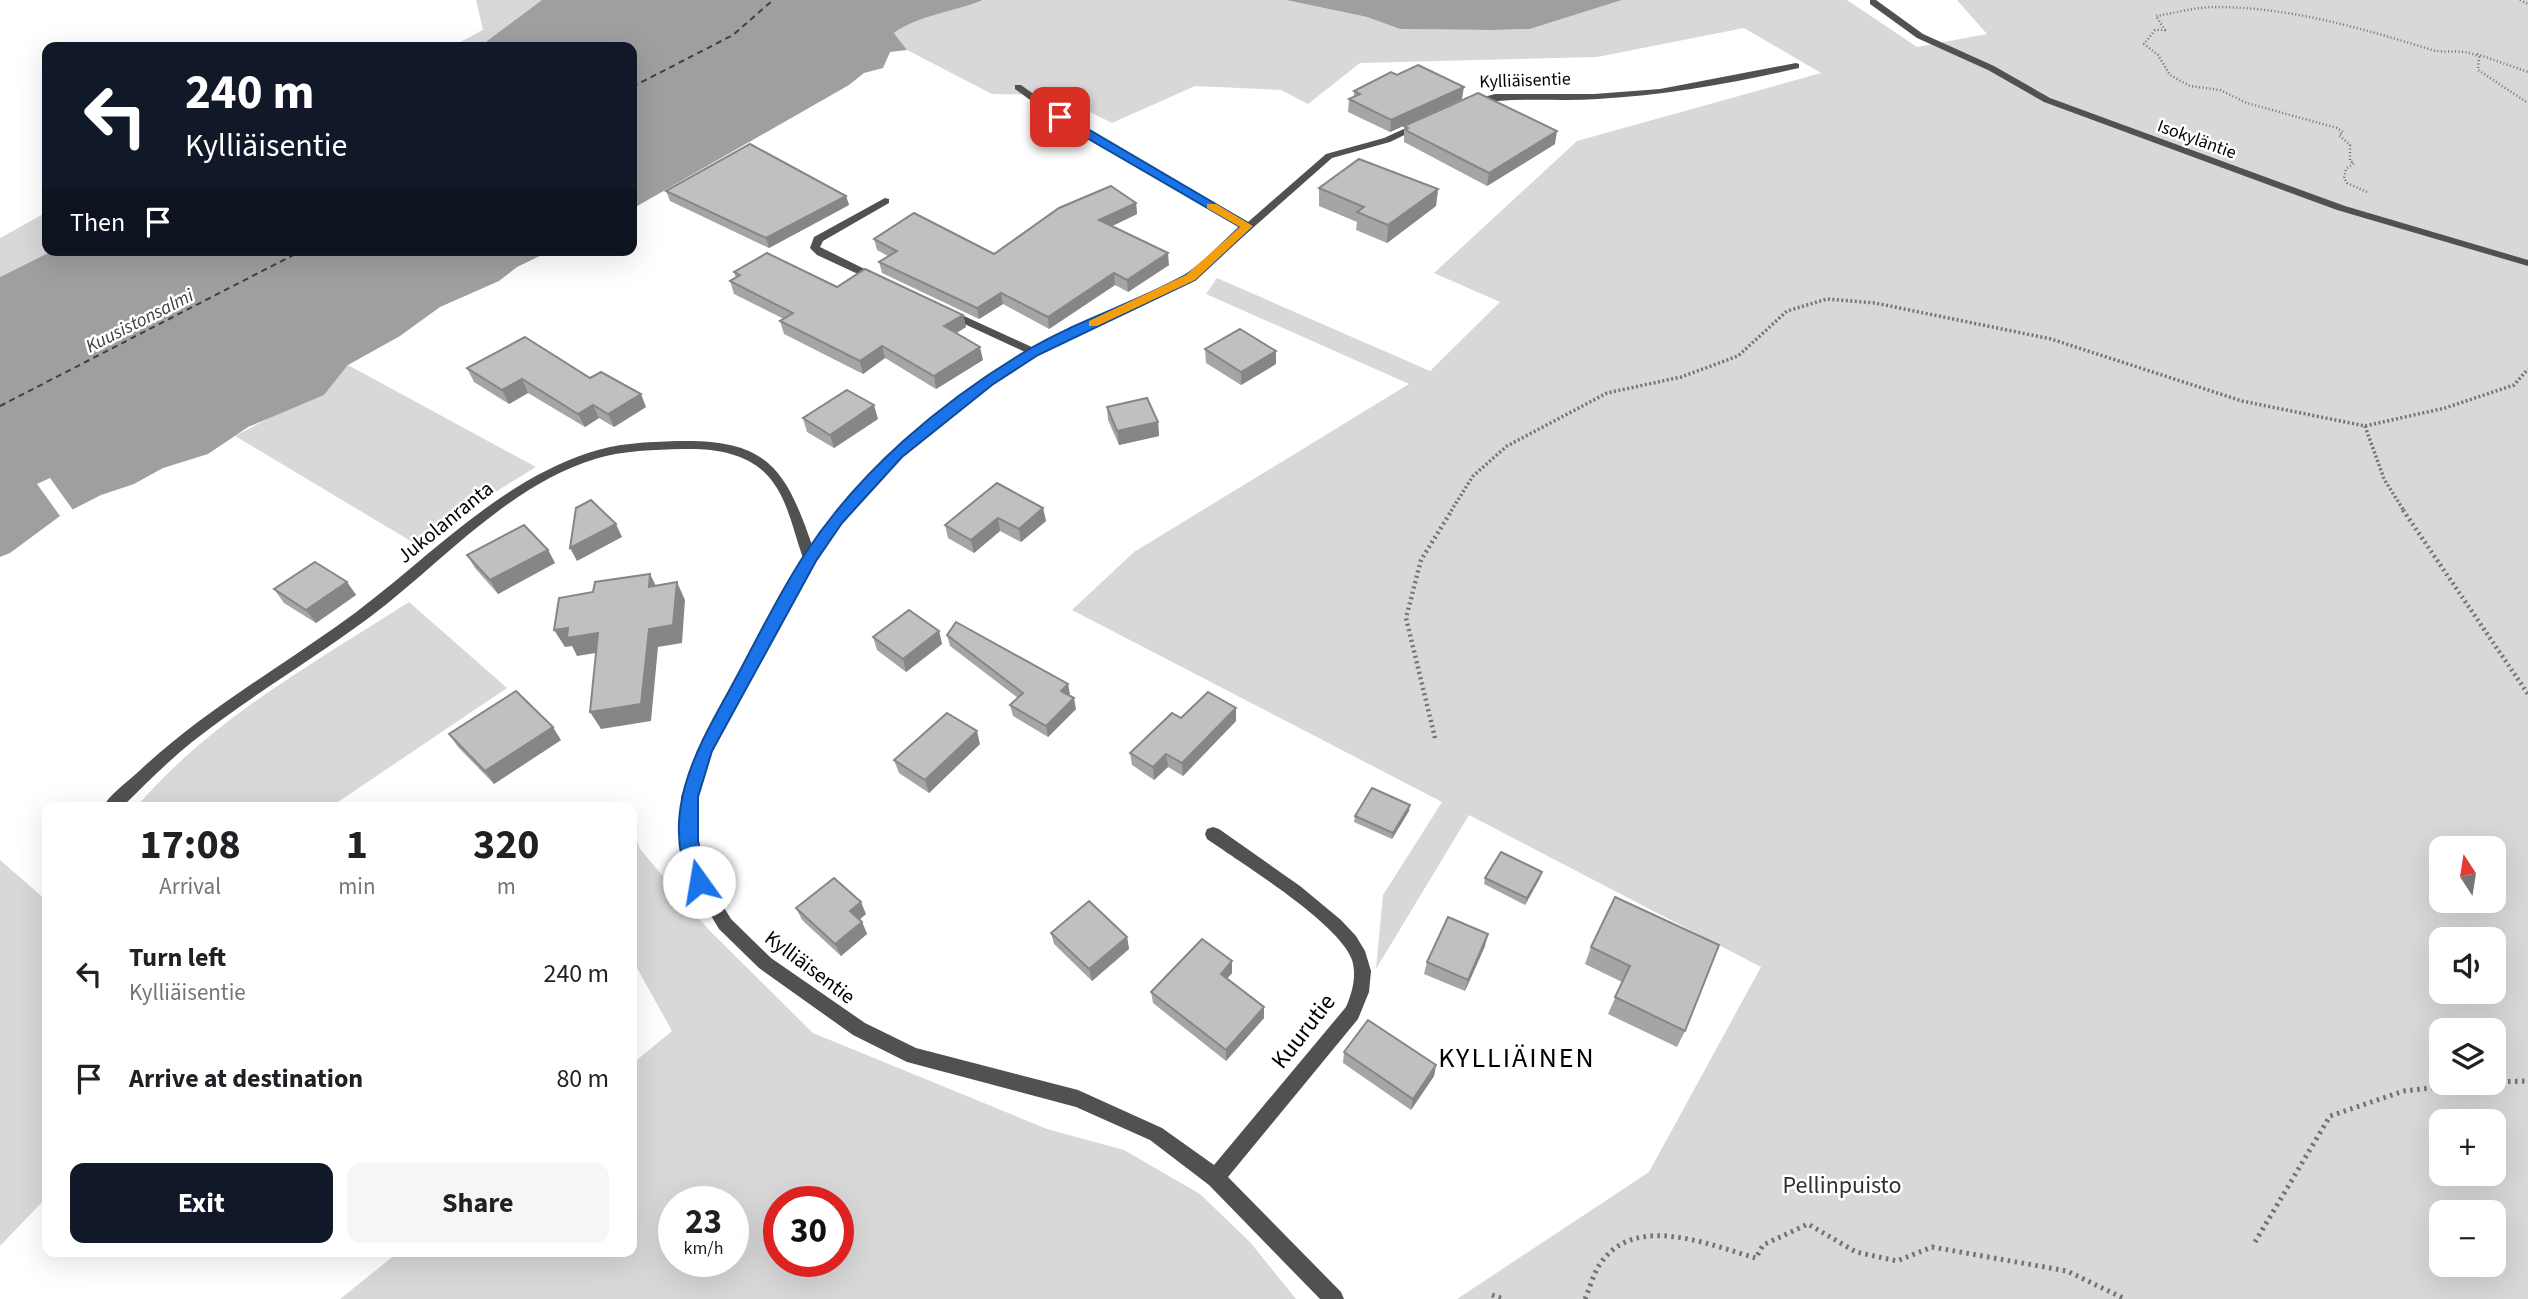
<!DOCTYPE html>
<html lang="en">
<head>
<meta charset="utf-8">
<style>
	body { margin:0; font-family:"Source Sans 3",sans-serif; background:#f6f6f6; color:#202124; height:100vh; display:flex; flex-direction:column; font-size:26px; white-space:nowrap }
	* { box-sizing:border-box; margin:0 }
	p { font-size:23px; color:#757577 }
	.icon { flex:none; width:38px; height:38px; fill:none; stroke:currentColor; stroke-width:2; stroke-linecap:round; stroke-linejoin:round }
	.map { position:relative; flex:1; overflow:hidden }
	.details { position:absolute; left:42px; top:802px; width:595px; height:455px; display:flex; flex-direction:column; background:#fff; border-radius:14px; box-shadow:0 7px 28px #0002 }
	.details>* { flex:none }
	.banner { position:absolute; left:42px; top:42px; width:595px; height:214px; border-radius:14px; box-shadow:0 7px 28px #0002; background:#111827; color:#fff; overflow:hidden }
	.needle { width:46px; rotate:348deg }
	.controls { position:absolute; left:2429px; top:836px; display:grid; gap:14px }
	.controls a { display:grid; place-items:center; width:77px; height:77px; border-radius:14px; background:#fff; box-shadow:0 7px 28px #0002; font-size:35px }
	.speed { position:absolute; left:658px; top:1186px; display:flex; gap:14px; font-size:35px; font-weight:700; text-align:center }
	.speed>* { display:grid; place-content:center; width:91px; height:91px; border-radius:50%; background:#fff; box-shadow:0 7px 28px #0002; line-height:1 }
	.speed small { font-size:18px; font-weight:400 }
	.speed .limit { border:10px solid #d22; background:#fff; color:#111 }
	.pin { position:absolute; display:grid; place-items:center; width:60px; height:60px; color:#fff; margin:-30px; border-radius:14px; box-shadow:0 4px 10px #0006 }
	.me { position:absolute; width:77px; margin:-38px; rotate:347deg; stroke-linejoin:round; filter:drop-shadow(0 0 5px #0008) }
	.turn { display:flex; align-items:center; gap:24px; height:147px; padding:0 28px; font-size:32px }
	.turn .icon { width:91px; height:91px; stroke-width:2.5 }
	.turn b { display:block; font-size:49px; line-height:60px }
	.then { display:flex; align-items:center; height:66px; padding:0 28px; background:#0003; gap:14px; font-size:26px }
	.eta { display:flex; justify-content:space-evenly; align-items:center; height:119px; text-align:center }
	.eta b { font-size:42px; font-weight:700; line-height:49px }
	.primary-button { display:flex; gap:14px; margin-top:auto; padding:14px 28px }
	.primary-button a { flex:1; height:80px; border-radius:14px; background:#111827; color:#fff; font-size:28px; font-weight:700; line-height:80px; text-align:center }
	.primary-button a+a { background:#f6f6f6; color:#202124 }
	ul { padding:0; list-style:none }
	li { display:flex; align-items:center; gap:21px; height:105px; padding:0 28px }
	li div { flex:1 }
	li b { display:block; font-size:26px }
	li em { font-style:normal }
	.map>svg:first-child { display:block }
</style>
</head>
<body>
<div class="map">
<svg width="2528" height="1299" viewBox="0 0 2528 1299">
	<rect width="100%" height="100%" fill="#fff"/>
	<!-- green -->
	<g fill="#d8d8d8" fill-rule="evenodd">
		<polygon points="476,0 542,0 479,47 451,47 483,30"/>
		<path d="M983 0H1286L1367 17 1400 29 1492 30 1530 29 1622 0H1847L1917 47 1987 34 1957 0H2528V1299H1457L1649 1172 1761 967 1469 815 1376 969 1383 895 1442 802 1072 610 1134 552 1409 384 1206 294 1217 278 1430 371 1500 302 1434 273 1577 141 1821 73 1744 28 1597 57 1360 63 1308 104 1281 90 1195 86 1112 123 1056 95 992 94 907 50 894 33C919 15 954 12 983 0ZM2441 849H2494V901H2441ZM2441 940H2494V992H2441ZM2441 1031H2494V1083H2441ZM2441 1122H2494V1174H2441ZM2441 1213H2494V1265H2441Z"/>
		<polygon points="47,212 47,250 54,250 0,277 0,238"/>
		<polygon points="348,365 536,467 465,511 424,549 235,436 290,407 324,395"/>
		<path d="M409 602 507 688 335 804 465 807H136C213 718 311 665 409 602Z"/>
		<path d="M632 826 640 849 708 929 813 1033 1047 1129 1124 1150 1200 1194 1250 1242 1296 1299H340L400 1251H632V1064L672 1031 632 959ZM733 1202V1262H674V1202ZM779 1202H838V1262H779Z"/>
		<polygon points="0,860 47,901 47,1197 0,1246"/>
	</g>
	<!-- water -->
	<g fill="#9f9f9f">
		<path d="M542 0H983C954 12 919 15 894 33L907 50 890 52 883 68 864 73 849 85 632 209V47H479Z"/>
		<polygon points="1286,0 1622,0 1530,29 1492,30 1400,29 1367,17"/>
		<polygon points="54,250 552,250 517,267 499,281 440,307 400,336 348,365 324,395 248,427 208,454 163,468 134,484 101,495 60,516 10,553 0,557 0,277"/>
	</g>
	<!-- pier -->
	<polygon fill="#fff" points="50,478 73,510 60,516 37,484"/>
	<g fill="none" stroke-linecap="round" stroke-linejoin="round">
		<!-- ferry -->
		<g stroke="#404040" stroke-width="2" stroke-dasharray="6 4.5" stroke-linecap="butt">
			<polyline points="632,87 733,35 773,0"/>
			<polyline points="0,406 303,250"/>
		</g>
		<!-- path-far3 -->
		<g stroke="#737373" stroke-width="2.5" stroke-dasharray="1 2.5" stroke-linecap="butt">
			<polyline points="2520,0 2528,4"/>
			<polyline points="2477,54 2528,72"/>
			<path d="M2367 192 2347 183 2344 178 2346 169 2354 163 2350 161V145L2339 135 2343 132 2337 128 2247 103 2220 90 2190 86 2170 75 2158 55 2144 44 2155 30H2165L2156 16C2175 13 2196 7 2215 7 2290 7 2361 28 2432 50 2447 54 2466 48 2479 57L2478 70 2528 103"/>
		</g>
		<!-- path-far2 -->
		<g stroke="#737373" stroke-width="3.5" stroke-dasharray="2 2.5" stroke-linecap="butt">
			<polyline points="2365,426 2384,479 2404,511"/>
			<polyline points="1451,511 1473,476 1507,446 1607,393 1681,377 1738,356 1787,311 1827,299 1875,303 2051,339 2242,401 2365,426 2445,408 2514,385 2528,369"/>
		</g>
		<!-- path-far1 -->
		<g stroke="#737373" stroke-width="4.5" stroke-dasharray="2 3.5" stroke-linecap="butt">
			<polyline points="2403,510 2528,694"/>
			<polyline points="1435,738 1406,618 1421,560 1452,510"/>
		</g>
		<!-- path -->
		<g stroke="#737373" stroke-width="5" stroke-dasharray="2.5 4.5" stroke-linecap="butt">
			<polyline points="2494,1082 2528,1081"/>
			<polyline points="2255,1242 2330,1116 2404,1091 2473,1083"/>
			<polyline points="1492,1295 1504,1299"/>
			<path d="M1585 1299C1590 1288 1593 1274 1600 1264 1635 1212 1709 1245 1756 1258L1763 1245 1808 1224 1856 1252 1897 1261 1932 1247 2067 1271 2125 1299"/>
		</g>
		<!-- minor -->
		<g fill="#515151" fill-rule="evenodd">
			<polygon points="1870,0 1876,0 1923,34 1994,66 2050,98 2345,206 2528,260 2528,266 2337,210 2044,102 1988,70 1917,38 1870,4"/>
			<path d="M1796 63 1799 64V68C1733 83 1666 95 1598 99 1555 102 1512 96 1470 105L1465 102 1495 94H1594L1660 89Z"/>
			<path d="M1015 85H1021L1079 127 1248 222 1326 154 1384 138 1417 123 1425 125 1390 142 1332 158 1195 279 1038 354 991 385 901 457 842 523 815 561 711 752 697 797V841L707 880 731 919 771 958 865 1023 916 1048 1078 1090 1162 1128 1214 1165 1346 1007C1352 993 1357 976 1352 960 1339 923 1241 863 1207 839L1205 834 1207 829 1213 827 1219 829 1300 886 1341 920 1356 936 1365 951 1371 971 1369 992 1358 1019 1228 1177 1341 1292 1344 1299H1320L1209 1185 1150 1140 1076 1107 907 1062 853 1035 759 968 719 929 691 882 681 841V797L697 751 803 558C793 531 788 498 768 476 748 453 713 448 684 449 654 450 624 450 595 459 506 487 443 562 370 617 312 660 249 697 192 742 167 762 145 785 122 807H103C110 794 126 783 137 773 197 716 269 674 337 626 420 568 490 486 588 453 617 443 647 442 677 441 767 439 785 467 812 545 870 465 942 405 1025 352L945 315V311H953L1034 348 1187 275 1242 227 1073 131 1015 89Z"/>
			<polygon points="885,198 889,199 889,203 823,241 820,247 881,277 881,281 873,281 817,255 810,248 814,237"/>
		</g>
	</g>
	<!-- wall -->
	<g fill="#a5a5a5">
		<polygon points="1354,91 1462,99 1390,132 1348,112 1349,99 1354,97"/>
		<polygon points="1404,126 1555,144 1487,186 1404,142"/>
		<polygon points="1319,188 1438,189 1436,206 1387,243 1356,230 1357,222 1319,206"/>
		<polygon points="666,191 846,196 849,205 769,248 670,201"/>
		<polygon points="1136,203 1137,214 1112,226 1169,265 1128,292 1115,285 1049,329 1003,304 979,319 882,273 879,262 888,256 877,250 874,239 994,254"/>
		<polygon points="734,272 837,287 963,315 966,327 956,333 983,360 936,389 885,358 863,374 784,334 780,321 784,319 734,294 730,281 736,278"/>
		<polygon points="1205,349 1276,364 1241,385 1206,363"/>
		<polygon points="467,368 590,378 646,407 614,427 599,418 585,427 528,393 509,404 474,382"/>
		<polygon points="1107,407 1158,422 1159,436 1119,445 1108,420"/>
		<polygon points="803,418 878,419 834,448 807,432"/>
		<polygon points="1043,508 1046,521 1021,542 1000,531 974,553 948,538 945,525"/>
		<polygon points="548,550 555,563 498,594 475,568 467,555"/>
		<polygon points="347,582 356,595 316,623 284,603 274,589"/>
		<polygon points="939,631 942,644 906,672 877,650 873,637"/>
		<polygon points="947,635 1068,684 1069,695 1076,709 1048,737 1013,716 1010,705 1018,698 950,646"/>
		<polygon points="1236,721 1183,776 1168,767 1154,780 1132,765 1130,753"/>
		<polygon points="449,734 561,740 494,784 458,747"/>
		<polygon points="980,744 929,793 899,773 894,760"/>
		<polygon points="1409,811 1392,839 1354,822 1355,816"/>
		<polygon points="1485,878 1540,878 1525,905 1484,884"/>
		<polygon points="1615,897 1685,1031 1677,1047 1608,1014 1622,982 1585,964 1591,947"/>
		<polygon points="796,908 866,914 859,920 862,922 867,934 841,956 802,920"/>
		<polygon points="1051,933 1127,937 1129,949 1092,981 1054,944"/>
		<polygon points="1485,946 1465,991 1424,974 1427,962"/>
		<polygon points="1232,961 1232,973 1227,979 1264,1018 1226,1061 1153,1003 1151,992"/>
		<polygon points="1344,1052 1436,1065 1434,1076 1411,1110 1343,1063"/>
	</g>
	<!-- shaded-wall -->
	<g fill="#868686">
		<polygon points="1464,87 1462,99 1390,132 1391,120"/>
		<polygon points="1557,131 1555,144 1487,186 1489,173"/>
		<polygon points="1438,189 1436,206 1387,243 1388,225"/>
		<polygon points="846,196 849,205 769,248 766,238"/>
		<polygon points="1136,203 1137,214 1100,232 1099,220"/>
		<polygon points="1168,253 1169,265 1128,292 1127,280"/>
		<polygon points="1114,273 1115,285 1049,329 1048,317"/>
		<polygon points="1001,293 1003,304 979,319 977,308"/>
		<polygon points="963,315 966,327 947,339 944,326"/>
		<polygon points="882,346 885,358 863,374 860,361"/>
		<polygon points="980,347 983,360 936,389 934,376"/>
		<polygon points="1276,351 1276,364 1241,385 1241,372"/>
		<polygon points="522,379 528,393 509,404 502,390"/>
		<polygon points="641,394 646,407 614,427 608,414"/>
		<polygon points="593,405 599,418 585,427 578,414"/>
		<polygon points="874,405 878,419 834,448 830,435"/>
		<polygon points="1158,422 1159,436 1119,445 1117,431"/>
		<polygon points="1043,508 1046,521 1021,542 1019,529"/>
		<polygon points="998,518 1000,531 974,553 971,540"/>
		<polygon points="616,524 622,537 577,561 570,548"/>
		<polygon points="548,550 555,563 498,594 490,580"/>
		<polygon points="650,574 659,592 649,587"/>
		<polygon points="347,582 356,595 316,623 306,610"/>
		<polygon points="677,582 685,600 682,643 658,647 651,721 601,729 590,712 649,629"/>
		<polygon points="568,628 598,633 608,651 577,656 572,646 565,647 554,630"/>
		<polygon points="939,631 942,644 906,672 903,659"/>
		<polygon points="1068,684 1070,694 1063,701 1061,691"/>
		<polygon points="1074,698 1076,709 1048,737 1046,726"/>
		<polygon points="1236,708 1236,721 1183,776 1182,763"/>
		<polygon points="553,727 561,740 494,784 485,771"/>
		<polygon points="977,731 980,744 929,793 925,780"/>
		<polygon points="1166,754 1168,767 1154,780 1153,767"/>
		<polygon points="1410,805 1409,811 1392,839 1393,833"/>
		<polygon points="1542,872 1540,878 1525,905 1527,898"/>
		<polygon points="861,902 866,914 855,923 850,911"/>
		<polygon points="862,922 867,934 841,956 835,944"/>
		<polygon points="1488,934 1485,946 1465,991 1468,980"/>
		<polygon points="1127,937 1129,949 1092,981 1089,969"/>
		<polygon points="1232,961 1232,973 1221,985 1221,974"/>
		<polygon points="1264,1007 1264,1018 1226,1061 1226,1050"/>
		<polygon points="1436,1065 1434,1076 1411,1110 1413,1099"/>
	</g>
	<!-- building -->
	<g fill="#c0c0c0" stroke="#868686" stroke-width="2">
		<polygon points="1418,65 1464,87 1391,120 1349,99 1360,94 1354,91 1391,72 1397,75"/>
		<polygon points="1478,93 1557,131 1489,173 1405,130 1408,128 1404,126"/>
		<polygon points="750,144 846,196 766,238 666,191"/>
		<polygon points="1359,159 1438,189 1388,225 1357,212 1364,207 1319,188"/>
		<polygon points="1111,186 1136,203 1099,220 1168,253 1127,280 1114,273 1048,317 1001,293 977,308 879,262 897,251 874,239 914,213 994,254 1059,208"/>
		<polygon points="767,253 837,287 865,269 963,315 944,326 980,347 934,376 882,346 860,361 780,321 793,313 730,281 740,275 734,272"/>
		<polygon points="1240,329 1276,351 1241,372 1205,349"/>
		<polygon points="525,337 590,378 601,372 641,394 608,414 593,405 578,414 522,379 502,390 467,368"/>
		<polygon points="847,390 874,405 830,435 803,418"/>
		<polygon points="1147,398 1158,422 1117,431 1107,407"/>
		<polygon points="997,483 1043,508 1019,529 998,518 971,540 945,525"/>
		<polygon points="591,500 616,524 570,548 576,508"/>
		<polygon points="524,525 548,550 490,580 467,555"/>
		<polygon points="315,562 347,582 306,610 274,589"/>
		<polygon points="650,574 649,587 677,582 673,625 649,629 641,704 590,712 598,633 567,638 568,628 554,630 559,598 593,592 595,582"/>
		<polygon points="909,610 939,631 903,659 873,637"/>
		<polygon points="956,622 1068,684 1061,691 1074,698 1046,726 1010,705 1023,693 947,635"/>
		<polygon points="516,691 553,727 485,771 449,734"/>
		<polygon points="1208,692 1236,708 1182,763 1166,754 1153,767 1130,753 1172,713 1181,718"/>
		<polygon points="947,713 977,731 925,780 894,760"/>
		<polygon points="1372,788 1410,805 1393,833 1355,816"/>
		<polygon points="1501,852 1542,872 1527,898 1485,878"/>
		<polygon points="834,878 861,902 850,911 862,922 835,944 796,908"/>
		<polygon points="1615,897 1719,945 1685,1031 1615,997 1630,966 1591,947"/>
		<polygon points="1089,901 1127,937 1089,969 1051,933"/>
		<polygon points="1448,917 1488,934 1468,980 1427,962"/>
		<polygon points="1202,939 1232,961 1221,974 1264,1007 1226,1050 1151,992"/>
		<polygon points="1368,1020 1436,1065 1413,1099 1344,1052"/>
	</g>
	<!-- route -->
	<path fill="#1a73e8" stroke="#114b97" stroke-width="2" d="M1056 115H1064L1253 226 1195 280 1038 355 992 385 902 457 842 523 816 561 712 751 698 797V841L708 882 705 888H692C658 816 696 750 730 689 755 644 777 596 805 554 859 471 941 402 1026 351 1076 321 1133 304 1184 276 1204 264 1222 243 1240 227L1056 120Z"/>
	<!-- slow -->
	<polygon fill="#f59e0b" points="1207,204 1216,204 1253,226 1195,280 1097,326 1089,326 1089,321 1186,275 1240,227 1207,208"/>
	<g text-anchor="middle" stroke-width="5" stroke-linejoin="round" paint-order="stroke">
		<!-- far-street labels -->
		<g font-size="18" fill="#000" stroke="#fff">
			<text transform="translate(1525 80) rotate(-2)" y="6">Kylliäisentie</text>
			<text transform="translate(2197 139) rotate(20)" y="6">Isokyläntie</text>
		</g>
		<!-- far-water labels -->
		<g font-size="19" font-style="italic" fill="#404040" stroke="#fff">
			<text transform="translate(139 320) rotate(-27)" y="7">Kuusistonsalmi</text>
		</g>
		<!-- street labels -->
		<g font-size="21" fill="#000" stroke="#fff">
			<text transform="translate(445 522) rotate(-39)" y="7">Jukolanranta</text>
			<text transform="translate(810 967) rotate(37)" y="7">Kylliäisentie</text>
		</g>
		<!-- near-street labels -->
		<g font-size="24" fill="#000" stroke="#fff">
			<text transform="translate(1303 1031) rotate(-52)" y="8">Kuurutie</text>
		</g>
		<!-- near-park labels -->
		<g font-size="24" fill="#2f2f2f" stroke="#fff">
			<text x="1842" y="1193">Pellinpuisto</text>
		</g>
		<!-- near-neighbourhood labels -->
		<g font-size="28" letter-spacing="2" fill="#000" stroke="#fff">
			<text x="1517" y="1067">KYLLIÄINEN</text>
		</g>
	</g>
</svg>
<div class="controls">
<a><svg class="needle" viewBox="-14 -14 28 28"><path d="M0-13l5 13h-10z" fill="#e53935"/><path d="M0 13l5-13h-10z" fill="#757577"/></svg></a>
<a><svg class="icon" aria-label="sound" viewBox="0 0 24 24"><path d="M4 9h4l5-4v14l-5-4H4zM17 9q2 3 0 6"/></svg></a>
<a><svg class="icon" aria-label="layers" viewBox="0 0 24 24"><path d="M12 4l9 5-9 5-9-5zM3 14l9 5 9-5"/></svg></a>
<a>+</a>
<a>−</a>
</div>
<div class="speed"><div>23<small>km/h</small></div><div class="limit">30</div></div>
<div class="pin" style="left:1060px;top:117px;background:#d93025"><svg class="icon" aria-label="arrive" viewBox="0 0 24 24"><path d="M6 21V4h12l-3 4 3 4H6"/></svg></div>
<svg class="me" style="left:699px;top:882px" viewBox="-20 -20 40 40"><circle r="19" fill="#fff"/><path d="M0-13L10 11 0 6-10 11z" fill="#1a73e8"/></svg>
<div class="banner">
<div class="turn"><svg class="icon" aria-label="left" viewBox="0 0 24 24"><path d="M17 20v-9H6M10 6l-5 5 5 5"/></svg><div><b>240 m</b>Kylliäisentie</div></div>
<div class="then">Then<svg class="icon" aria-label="arrive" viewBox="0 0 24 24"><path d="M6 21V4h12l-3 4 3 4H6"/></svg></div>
</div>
<section class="details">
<div class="eta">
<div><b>17:08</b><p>Arrival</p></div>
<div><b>1</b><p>min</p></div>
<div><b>320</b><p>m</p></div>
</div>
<ul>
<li><svg class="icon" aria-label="left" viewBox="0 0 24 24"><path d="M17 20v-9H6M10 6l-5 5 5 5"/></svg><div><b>Turn left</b><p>Kylliäisentie</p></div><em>240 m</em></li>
<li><svg class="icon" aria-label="arrive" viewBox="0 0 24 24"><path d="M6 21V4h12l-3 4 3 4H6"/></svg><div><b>Arrive at destination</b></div><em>80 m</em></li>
</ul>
<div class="primary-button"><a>Exit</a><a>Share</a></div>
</section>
</div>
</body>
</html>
